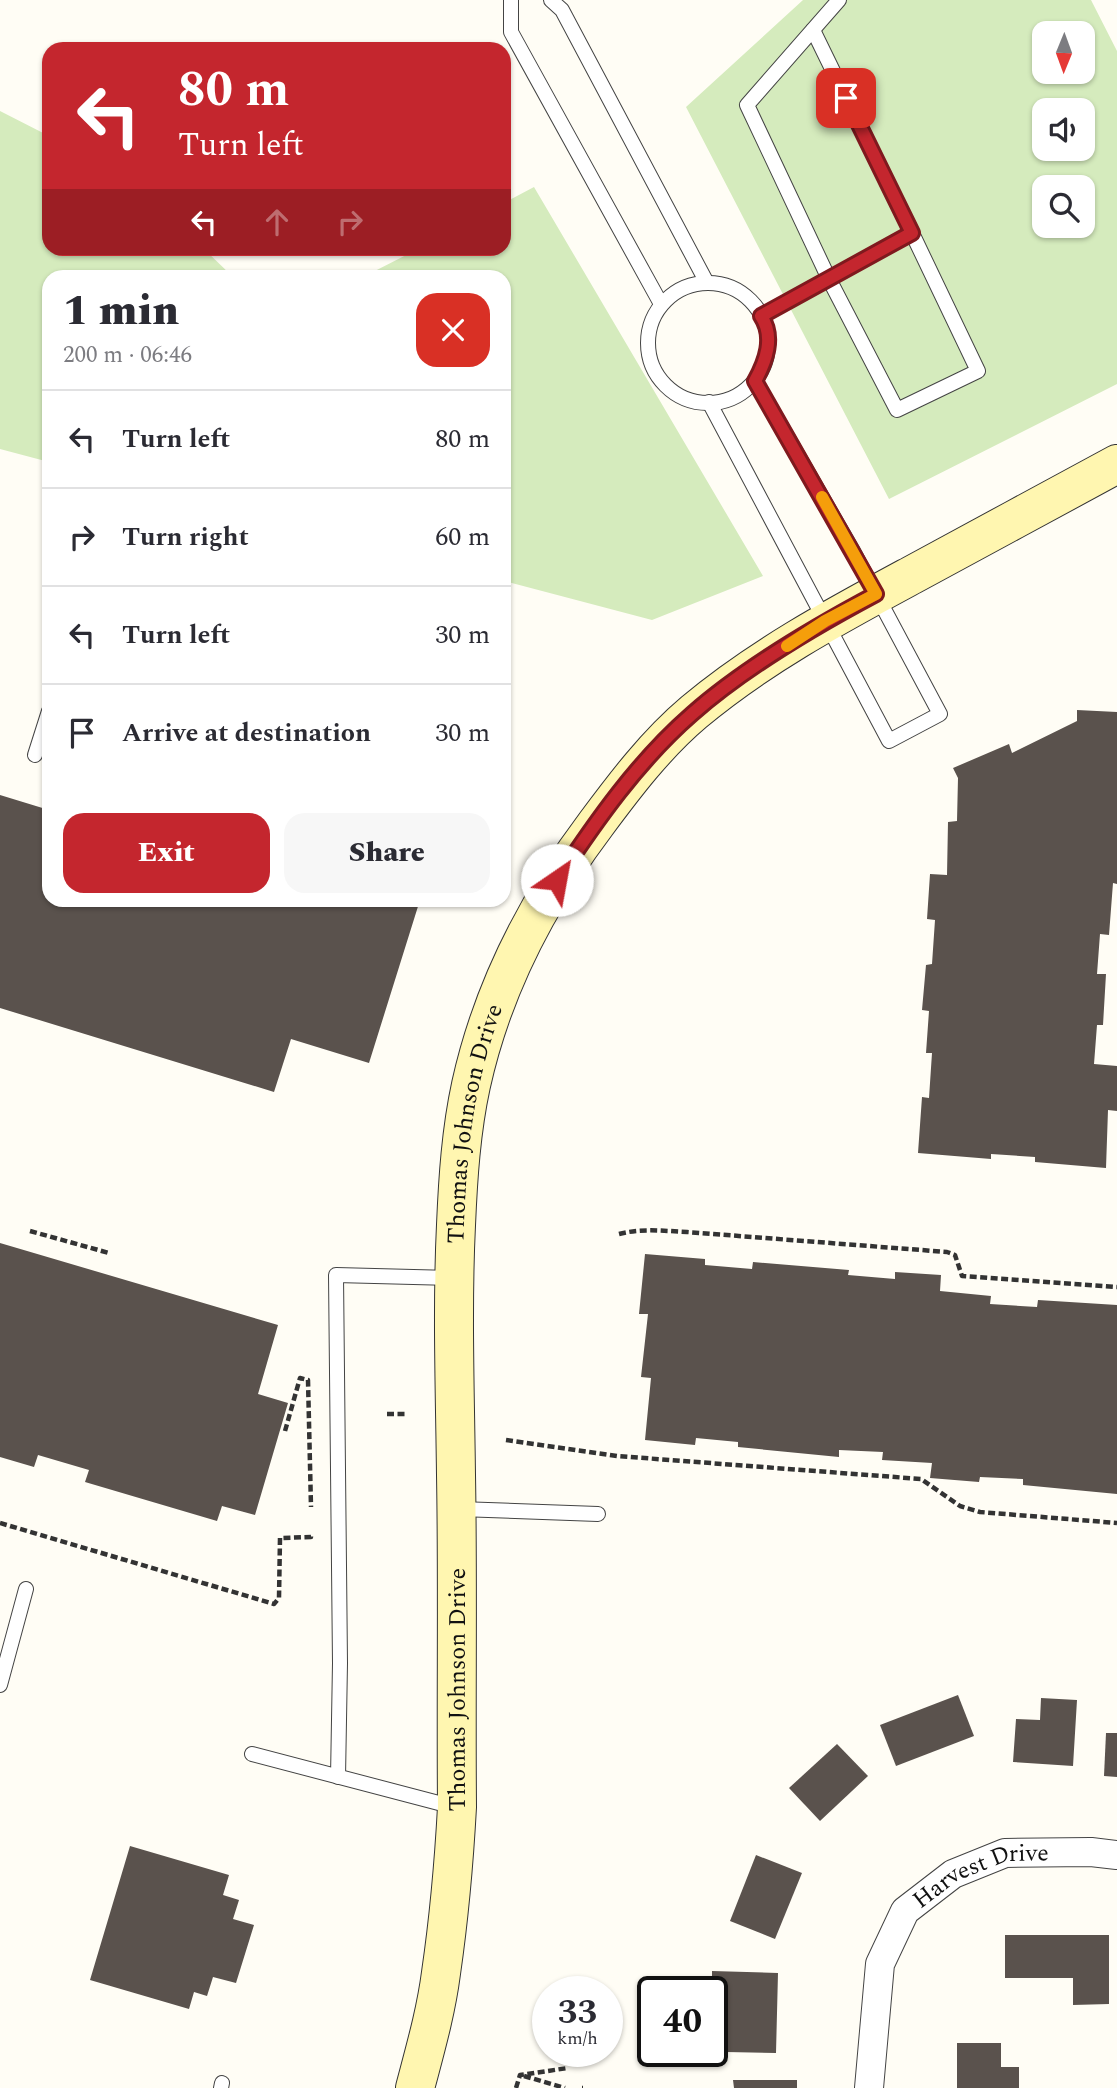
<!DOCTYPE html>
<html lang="en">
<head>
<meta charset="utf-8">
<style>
	body { margin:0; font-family:Spectral,serif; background:#f7f7f7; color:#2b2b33; height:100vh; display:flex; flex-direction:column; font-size:26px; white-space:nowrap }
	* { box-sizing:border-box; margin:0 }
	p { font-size:23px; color:#7c7c81 }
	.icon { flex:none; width:38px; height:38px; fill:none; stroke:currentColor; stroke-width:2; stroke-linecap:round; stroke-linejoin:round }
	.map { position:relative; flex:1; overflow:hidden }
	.sheet { position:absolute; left:42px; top:270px; width:469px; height:637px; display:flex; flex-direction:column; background:#fff; border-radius:21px; box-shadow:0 2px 5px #0004 }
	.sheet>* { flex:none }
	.banner { position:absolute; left:42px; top:42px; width:469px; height:214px; border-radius:21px; box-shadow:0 2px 5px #0004; background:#c4262e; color:#fff; overflow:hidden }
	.needle { width:46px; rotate:181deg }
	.fabs { position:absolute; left:1032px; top:21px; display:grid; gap:14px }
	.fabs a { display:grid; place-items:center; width:63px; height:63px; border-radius:14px; background:#fff; box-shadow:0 2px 5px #0004; font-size:35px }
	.speed { position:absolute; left:532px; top:1976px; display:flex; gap:14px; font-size:35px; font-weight:700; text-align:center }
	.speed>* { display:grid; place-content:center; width:91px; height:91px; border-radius:50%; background:#fff; box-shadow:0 2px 5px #0004; line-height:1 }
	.speed small { font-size:18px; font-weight:400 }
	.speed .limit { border:4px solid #111; border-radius:10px; background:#fff; color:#111 }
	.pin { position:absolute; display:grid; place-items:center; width:60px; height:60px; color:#fff; margin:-30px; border-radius:14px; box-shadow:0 4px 10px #0006 }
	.me { position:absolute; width:77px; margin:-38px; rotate:33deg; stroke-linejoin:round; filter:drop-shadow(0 0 5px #0008) }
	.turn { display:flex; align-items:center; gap:24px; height:147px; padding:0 21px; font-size:32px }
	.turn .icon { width:91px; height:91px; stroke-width:2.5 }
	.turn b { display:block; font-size:49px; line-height:60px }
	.lanes { display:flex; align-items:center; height:66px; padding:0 21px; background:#0003; justify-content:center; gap:35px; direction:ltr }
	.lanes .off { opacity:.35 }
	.round { display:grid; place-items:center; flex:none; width:74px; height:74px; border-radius:21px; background:#f7f7f7 }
	.summary { display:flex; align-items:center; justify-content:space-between; height:119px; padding:0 21px }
	h1 { font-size:42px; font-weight:800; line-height:52px }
	.primary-button { display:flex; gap:14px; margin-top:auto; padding:14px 21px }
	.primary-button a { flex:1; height:80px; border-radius:21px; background:#c4262e; color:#fff; font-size:28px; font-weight:800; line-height:80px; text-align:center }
	.primary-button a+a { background:#f7f7f7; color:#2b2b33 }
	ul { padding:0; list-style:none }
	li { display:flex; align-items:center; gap:21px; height:98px; padding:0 21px; border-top:2px solid #e1e1e2 }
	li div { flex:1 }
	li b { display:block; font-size:26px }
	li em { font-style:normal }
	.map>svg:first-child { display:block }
</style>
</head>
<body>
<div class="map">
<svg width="1117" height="2088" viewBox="0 0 1117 2088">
	<rect width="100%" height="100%" fill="#fffdf5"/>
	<!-- green -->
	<g fill="#d5ebbd" fill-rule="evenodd">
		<path d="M803 0H1091L1117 51V384L889 499 686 107ZM1045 33H1083V72H1045ZM1045 110H1083V149H1045ZM1045 187H1083V226H1045Z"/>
		<polygon points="0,111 49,136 49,248 204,249 232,276 49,276 49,462 0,449"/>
		<polygon points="534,187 763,576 652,620 504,581 504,276 365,276 418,249 504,248 504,203"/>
	</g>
	<!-- building -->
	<g fill="#5a524d">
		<polygon points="1077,710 1117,712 1117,884 1113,883 1109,935 1100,934 1097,974 1106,974 1103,1025 1097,1025 1094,1064 1117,1066 1117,1111 1108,1110 1106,1168 1035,1162 1035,1157 991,1154 991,1159 918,1153 922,1097 929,1098 932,1053 926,1053 929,1011 922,1010 926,965 932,964 935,920 927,919 930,874 947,875 948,822 957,821 958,778 953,768 1009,744 1012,753 1077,721"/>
		<polygon points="0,795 49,810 49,900 420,900 369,1063 291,1039 274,1092 0,1008"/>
		<polygon points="0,1243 278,1325 258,1394 288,1403 255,1515 222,1506 217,1521 85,1482 89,1470 38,1455 34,1467 0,1457"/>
		<polygon points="645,1254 705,1259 705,1265 752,1269 753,1262 849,1270 848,1275 895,1279 895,1272 941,1275 940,1291 991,1296 990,1304 1037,1307 1038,1300 1117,1305 1117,1494 1023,1485 1023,1479 980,1477 979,1482 930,1478 932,1463 882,1460 883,1452 839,1450 839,1457 738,1447 738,1442 696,1438 695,1445 645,1440 651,1378 641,1377 648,1314 639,1314"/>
		<polygon points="958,1695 974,1736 896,1766 880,1725"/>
		<polygon points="1041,1698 1077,1700 1073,1766 1013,1762 1016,1719 1040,1720"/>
		<polygon points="1106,1733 1117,1733 1117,1777 1104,1776"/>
		<polygon points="837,1744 868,1776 820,1821 789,1788"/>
		<polygon points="130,1846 229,1875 223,1895 239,1900 233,1919 254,1925 236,1983 213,1977 207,1996 194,1992 189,2009 90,1980"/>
		<polygon points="756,1855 802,1873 775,1939 730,1921"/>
		<polygon points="1005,1935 1109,1935 1109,2004 1073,2005 1073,1978 1005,1978"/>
		<polygon points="712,1971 778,1973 776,2053 726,2052 727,2012 712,2011"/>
		<polygon points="957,2043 1001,2043 1001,2067 1019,2067 1019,2088 957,2088"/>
		<polygon points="733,2080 797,2080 797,2088 734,2088"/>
	</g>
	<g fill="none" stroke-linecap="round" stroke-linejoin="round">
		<!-- lane casing -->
		<g stroke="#444" stroke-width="16">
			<g id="lane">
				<polyline points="511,0 511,32 661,304"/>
				<polyline points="551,0 562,10 707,283"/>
				<polyline points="813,30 912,233"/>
				<circle cx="708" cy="343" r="60"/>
				<polyline points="761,316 912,233 978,371 897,410 829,279 747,105 839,0"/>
				<polyline points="709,402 889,741 940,714 853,551 755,381"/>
				<polyline points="35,755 49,711"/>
				<polyline points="459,1509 598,1514"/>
				<polyline points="0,1685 26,1589"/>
				<polyline points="252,1754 454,1807"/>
				<polyline points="338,1777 340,1663 336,1275 452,1278"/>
				<polyline points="221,2088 222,2083"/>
			</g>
		</g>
		<!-- street casing -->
		<g stroke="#444" stroke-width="30">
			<g id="street">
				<path id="s1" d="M869 2088 880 1964 905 1911 953 1874 1005 1853 1091 1852 1117 1855"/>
			</g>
		</g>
		<!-- secondary casing -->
		<g stroke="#333" stroke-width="40">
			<g id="secondary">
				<path id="s2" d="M415 2088C425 2050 436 2012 441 1973 449 1918 454 1862 457 1807 456 1696 458 1585 456 1475 455 1391 452 1308 456 1225 458 1178 461 1131 471 1085 492 990 538 901 596 824 625 785 656 744 694 712 761 656 836 616 912 575 980 538 1049 501 1117 464"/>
			</g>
		</g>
		<!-- path -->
		<g stroke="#333" stroke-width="4.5" stroke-dasharray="7 3.5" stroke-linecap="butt">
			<polyline points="30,1231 109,1253"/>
			<path d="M619 1234C642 1228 664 1231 687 1232L947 1252 955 1255 962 1276 1117 1287"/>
			<polyline points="387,1414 407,1414"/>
			<polyline points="285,1431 300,1378 308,1380 311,1507"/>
			<polyline points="506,1440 617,1456 921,1479 960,1506 980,1512 1117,1523"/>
			<polyline points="0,1523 274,1604 279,1598 280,1538 311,1537 311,1533"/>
			<polyline points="524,2076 565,2088"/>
			<polyline points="516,2088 520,2075 568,2068"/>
			<polyline points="582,2088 583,2088"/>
		</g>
		<!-- lane -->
		<use href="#lane" stroke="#fff" stroke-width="14"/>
		<!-- street -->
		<use href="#street" stroke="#fff" stroke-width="28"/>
		<!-- secondary -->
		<use href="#secondary" stroke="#fff6b0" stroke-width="38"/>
	</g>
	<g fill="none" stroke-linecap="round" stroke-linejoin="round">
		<!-- route casing -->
		<g stroke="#7f191e" stroke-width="18">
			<path id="route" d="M557 880C596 821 638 761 692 714 744 668 814 627 876 594L755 381C766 361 775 337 761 316L912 233 846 98"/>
		</g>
		<!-- route -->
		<use href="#route" stroke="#c4262e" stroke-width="12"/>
		<!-- slow -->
		<polyline stroke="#f59e0b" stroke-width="12" points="787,646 825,621 876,594 822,497"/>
	</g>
	<g text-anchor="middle" stroke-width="7" stroke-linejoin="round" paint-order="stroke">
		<!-- street labels -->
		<g font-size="24" fill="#111" stroke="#fff">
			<text dy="8" stroke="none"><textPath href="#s2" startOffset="970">Thomas Johnson Drive</textPath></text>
			<text dy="8" stroke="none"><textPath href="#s2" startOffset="402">Thomas Johnson Drive</textPath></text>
			<text dy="8" stroke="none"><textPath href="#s1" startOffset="270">Harvest Drive</textPath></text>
		</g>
	</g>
</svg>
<div class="fabs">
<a><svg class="needle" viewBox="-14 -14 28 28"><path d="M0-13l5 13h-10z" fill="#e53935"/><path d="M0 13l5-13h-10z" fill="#7c7c81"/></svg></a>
<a><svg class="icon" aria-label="sound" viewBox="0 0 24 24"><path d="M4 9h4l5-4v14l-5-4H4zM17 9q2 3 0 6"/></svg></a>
<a><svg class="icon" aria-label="search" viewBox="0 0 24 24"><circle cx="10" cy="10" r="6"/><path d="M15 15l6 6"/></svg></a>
</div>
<div class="speed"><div>33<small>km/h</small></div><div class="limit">40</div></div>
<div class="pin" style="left:846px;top:98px;background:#d93025"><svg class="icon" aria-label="arrive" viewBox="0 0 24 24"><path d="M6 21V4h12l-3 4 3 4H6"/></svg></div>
<svg class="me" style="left:557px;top:880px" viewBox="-20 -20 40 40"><circle r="19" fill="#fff"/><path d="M0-13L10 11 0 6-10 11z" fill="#c4262e"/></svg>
<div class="banner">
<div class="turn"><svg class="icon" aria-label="left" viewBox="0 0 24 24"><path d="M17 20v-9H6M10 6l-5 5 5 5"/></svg><div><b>80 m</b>Turn left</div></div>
<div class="lanes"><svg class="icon" aria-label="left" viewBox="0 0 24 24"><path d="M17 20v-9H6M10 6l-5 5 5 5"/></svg><svg class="icon off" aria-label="ahead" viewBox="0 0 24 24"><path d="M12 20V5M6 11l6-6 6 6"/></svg><svg class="icon off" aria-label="right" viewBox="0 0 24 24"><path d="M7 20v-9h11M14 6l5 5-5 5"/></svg></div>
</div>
<section class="sheet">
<div class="summary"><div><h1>1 min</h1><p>200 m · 06:46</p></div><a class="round" style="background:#d93025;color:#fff"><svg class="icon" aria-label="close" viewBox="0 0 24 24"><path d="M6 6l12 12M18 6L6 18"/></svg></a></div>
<ul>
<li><svg class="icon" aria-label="left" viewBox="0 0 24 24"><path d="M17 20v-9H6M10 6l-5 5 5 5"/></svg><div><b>Turn left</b></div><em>80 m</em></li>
<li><svg class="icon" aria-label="right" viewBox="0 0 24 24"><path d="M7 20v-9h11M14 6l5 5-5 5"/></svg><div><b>Turn right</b></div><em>60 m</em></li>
<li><svg class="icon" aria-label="left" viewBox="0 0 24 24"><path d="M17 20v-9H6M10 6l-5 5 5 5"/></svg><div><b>Turn left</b></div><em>30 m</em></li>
<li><svg class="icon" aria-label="arrive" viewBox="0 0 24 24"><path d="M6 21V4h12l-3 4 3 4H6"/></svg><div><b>Arrive at destination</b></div><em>30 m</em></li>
</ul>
<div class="primary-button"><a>Exit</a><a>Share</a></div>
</section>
</div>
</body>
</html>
